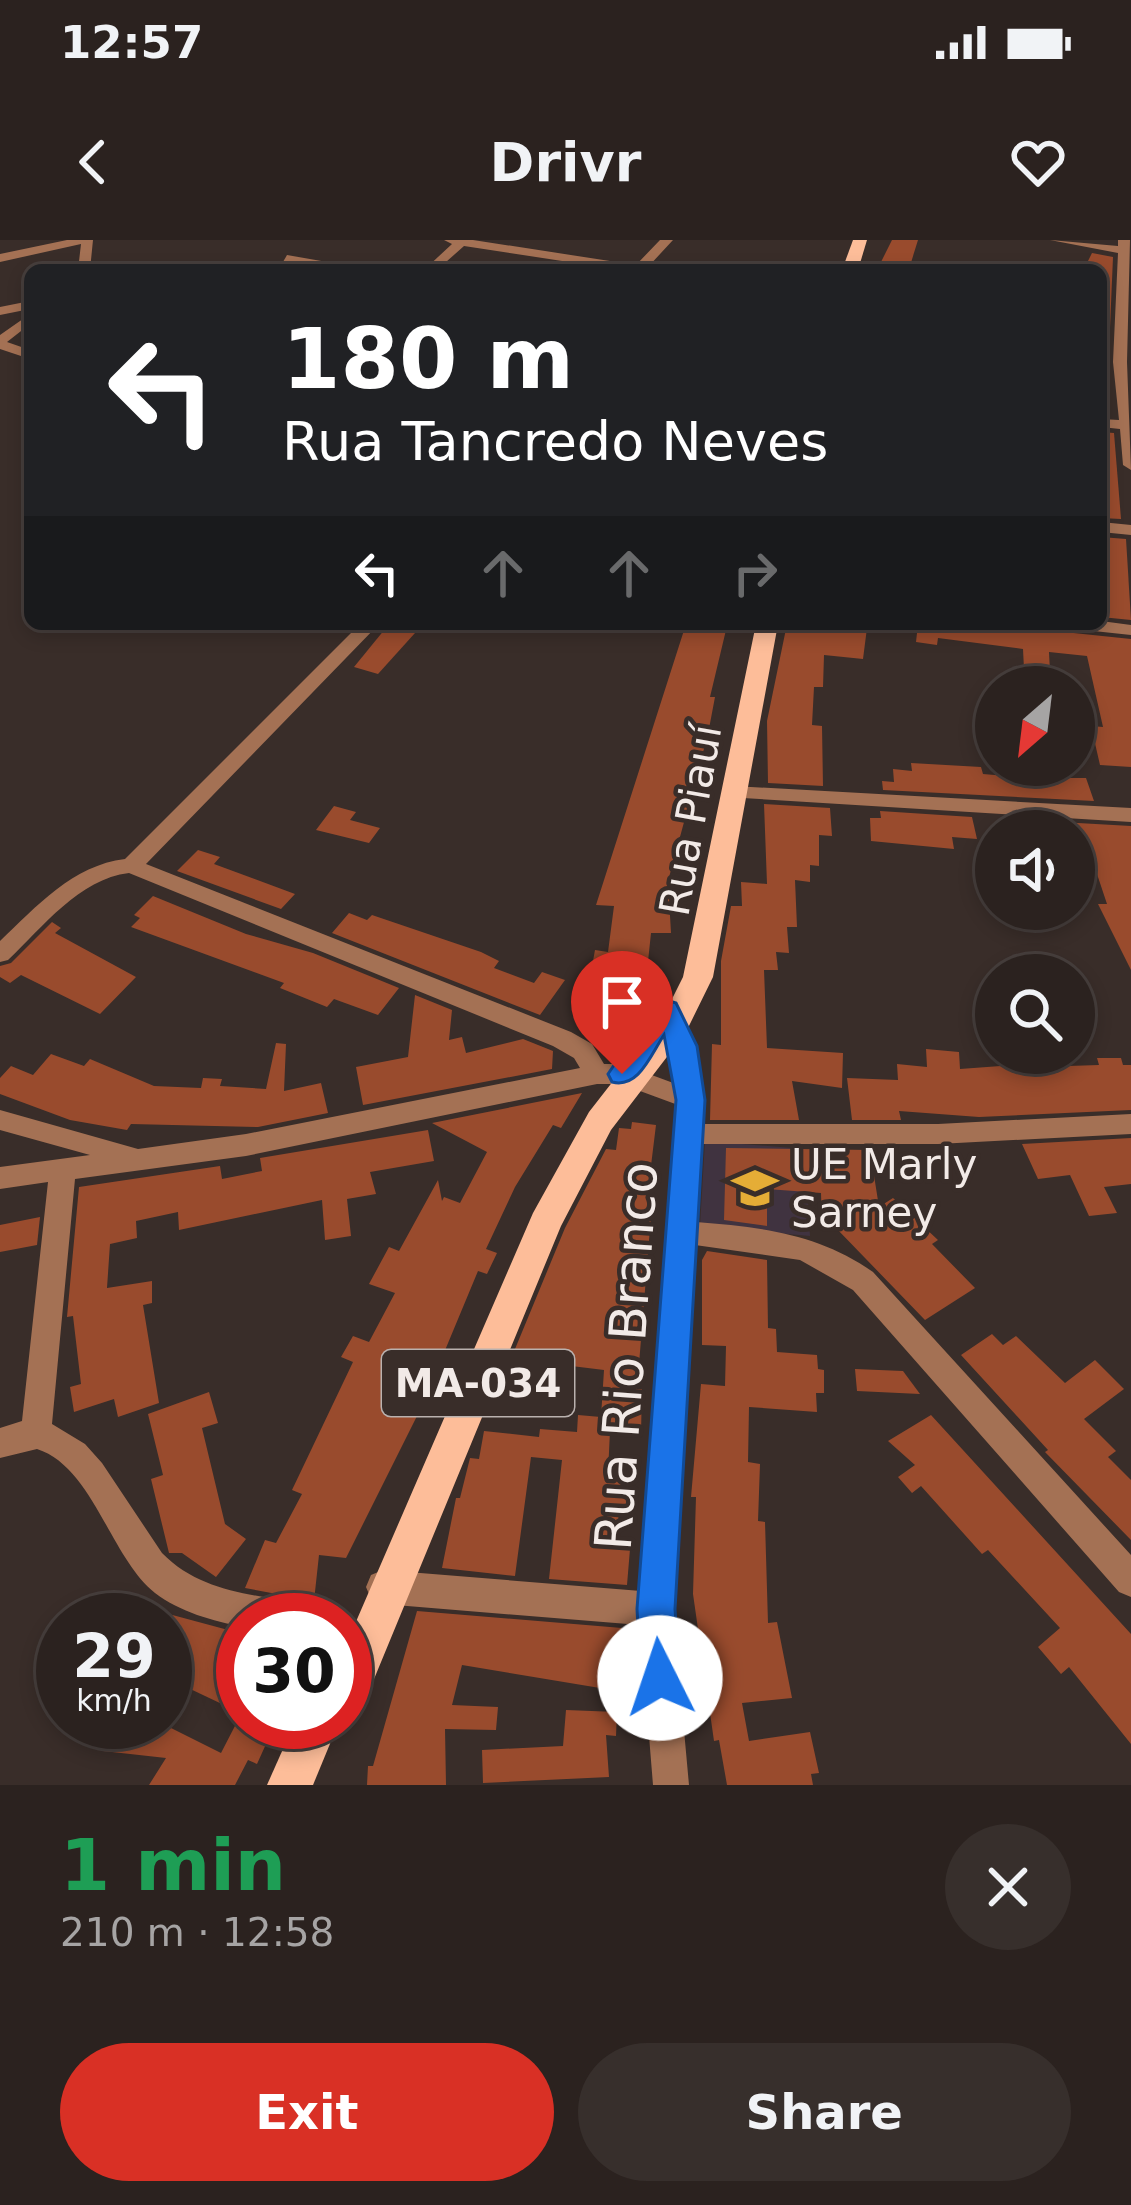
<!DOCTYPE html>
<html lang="en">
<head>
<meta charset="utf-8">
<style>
	body { margin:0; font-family:"DejaVu Sans",sans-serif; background:#372f2c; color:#f1f3f6; height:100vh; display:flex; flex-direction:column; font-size:45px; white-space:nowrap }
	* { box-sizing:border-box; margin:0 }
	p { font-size:39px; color:#a6a4a4 }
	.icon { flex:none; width:66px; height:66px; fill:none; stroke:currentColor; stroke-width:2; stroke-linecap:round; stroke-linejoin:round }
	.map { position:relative; height:1545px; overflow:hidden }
	.drawer { display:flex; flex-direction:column; background:#2b221f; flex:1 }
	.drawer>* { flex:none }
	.banner { position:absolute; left:24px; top:24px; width:1083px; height:366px; border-radius:18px; box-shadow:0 6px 18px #0003,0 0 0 3px #473f3d; background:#202124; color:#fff; overflow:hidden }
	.needle { width:78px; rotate:208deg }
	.tools { position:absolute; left:975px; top:426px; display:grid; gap:24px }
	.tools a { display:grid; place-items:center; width:120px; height:120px; border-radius:50%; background:#2b221f; box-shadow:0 6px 18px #0003,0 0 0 3px #473f3d; font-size:60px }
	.speed { position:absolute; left:36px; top:1353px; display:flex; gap:24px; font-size:60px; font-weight:700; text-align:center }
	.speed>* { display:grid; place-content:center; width:156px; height:156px; border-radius:50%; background:#2b221f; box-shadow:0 6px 18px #0003,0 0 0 3px #473f3d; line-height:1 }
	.speed small { font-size:30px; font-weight:400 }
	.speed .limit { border:18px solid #d22; background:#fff; color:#111 }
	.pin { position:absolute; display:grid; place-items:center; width:102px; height:102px; color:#fff; margin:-123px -51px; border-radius:50% 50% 50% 0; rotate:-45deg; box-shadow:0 0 12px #0007 }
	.pin .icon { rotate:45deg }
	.me { position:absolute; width:132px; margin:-66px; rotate:356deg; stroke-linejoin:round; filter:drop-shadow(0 0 9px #0008) }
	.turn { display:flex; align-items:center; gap:42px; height:252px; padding:0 60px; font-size:54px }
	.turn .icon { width:156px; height:156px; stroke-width:2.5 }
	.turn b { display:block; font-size:84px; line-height:102px }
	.lanes { display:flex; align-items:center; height:114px; padding:0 60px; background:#0003; justify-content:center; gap:60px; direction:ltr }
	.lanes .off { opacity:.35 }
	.round { display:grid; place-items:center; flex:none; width:126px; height:126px; border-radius:63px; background:#372f2c }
	.overview { display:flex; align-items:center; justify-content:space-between; height:204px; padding:0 60px }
	h1 { font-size:72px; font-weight:700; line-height:90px; color:#1e9e55 }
	.cta { display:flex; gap:24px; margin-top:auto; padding:24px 60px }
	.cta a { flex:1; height:138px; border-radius:72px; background:#d93025; color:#fff; font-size:48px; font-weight:700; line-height:138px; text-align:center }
	.cta a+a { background:#372f2c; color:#f1f3f6 }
	.status { display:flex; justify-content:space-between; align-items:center; height:84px; padding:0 60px; background:#2b221f; direction:ltr }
	.status svg { height:33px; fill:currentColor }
	header { display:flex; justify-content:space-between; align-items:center; height:156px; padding:0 60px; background:#2b221f; font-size:54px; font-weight:700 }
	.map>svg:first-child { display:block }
</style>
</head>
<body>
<div class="status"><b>12:57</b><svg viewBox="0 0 49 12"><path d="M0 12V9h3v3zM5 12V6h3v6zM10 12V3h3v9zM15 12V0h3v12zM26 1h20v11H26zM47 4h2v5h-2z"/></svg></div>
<header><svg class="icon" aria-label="back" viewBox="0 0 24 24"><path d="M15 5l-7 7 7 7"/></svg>Drivr<svg class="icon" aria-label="heart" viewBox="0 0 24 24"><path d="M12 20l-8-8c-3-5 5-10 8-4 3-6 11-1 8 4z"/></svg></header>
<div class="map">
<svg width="1131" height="1545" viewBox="0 0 1131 1545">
	<rect width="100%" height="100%" fill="#392d29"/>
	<!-- education -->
	<polygon fill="#403340" points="705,901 805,909 810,996 700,986"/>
	<!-- building -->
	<g fill="#994b2d">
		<polygon points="892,0 918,0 909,29 877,30"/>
		<polygon points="1092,13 1113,17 1110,88 1101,87 1101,30 1084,29"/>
		<polygon points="1101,192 1114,193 1121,279 1101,278"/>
		<polygon points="1101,297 1126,299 1131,380 1101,377"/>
		<polygon points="686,384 726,390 710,457 715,457 708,494 668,641 671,693 651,693 645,750 589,743 595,710 608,712 614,666 596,665"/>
		<polygon points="787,384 867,388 863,419 824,415 823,447 814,447 812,485 822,486 823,546 768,543 767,481"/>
		<polygon points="918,384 988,384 1131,399 1131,527 1100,525 1091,486 1103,487 1087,416 1049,412 1050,432 1024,429 1023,409 938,398 937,405 916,402"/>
		<polygon points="385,389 415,393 378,434 354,427"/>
		<polygon points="911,523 981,527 983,534 1031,538 1086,538 1094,561 883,550 882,541 894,542 893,529 912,531"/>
		<polygon points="764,564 830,568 832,596 819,595 819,626 810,625 810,642 795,640 797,687 787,687 789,713 776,712 778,730 764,730 767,808 843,813 842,848 792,841 799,880 710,880 712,804 721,805 721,721 731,666 742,666 741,642 767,644"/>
		<polygon points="334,566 356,572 350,580 380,588 369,603 316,590"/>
		<polygon points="880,571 972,577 977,599 952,597 954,609 871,601 870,578 881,578"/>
		<polygon points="1009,579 1131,586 1131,730 1098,664 1107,664 1087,604 1074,603 1074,591 1012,591"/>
		<polygon points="198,610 220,617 214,624 295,654 281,669 177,631"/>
		<polygon points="153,656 246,694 313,713 399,748 378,775 334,759 327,767 280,748 284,743 131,687 140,678 134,675"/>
		<polygon points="349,673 367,680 372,675 481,712 499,721 494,728 534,743 542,732 565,740 540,775 332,693"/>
		<polygon points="52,682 61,688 55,693 136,737 100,774 21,735 10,743 0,737 0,726 11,723"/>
		<polygon points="415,755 452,770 449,800 462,797 466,813 523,799 553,811 552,829 363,865 356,827 408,817"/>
		<polygon points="276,803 286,804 284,851 321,843 328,873 258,887 131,884 127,890 70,880 0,854 0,838 11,826 33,835 51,814 84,826 90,819 154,846 201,848 203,838 222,839 220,846 266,849"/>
		<polygon points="926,809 959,812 960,829 1014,825 1013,821 1035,820 1037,827 1099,825 1097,818 1121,818 1123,825 1131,825 1131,870 979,877 899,871 901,880 852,880 847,838 898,840 897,824 927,827"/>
		<polygon points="582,853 561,888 553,885 515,947 486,1009 497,1013 487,1034 478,1031 421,1168 346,1318 319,1315 314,1361 245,1348 265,1300 276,1303 302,1254 292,1250 353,1122 341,1117 353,1096 369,1102 395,1053 369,1044 389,1007 399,1011 438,940 442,961 444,957 460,963 487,912 432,883"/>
		<polygon points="632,882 656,885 648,950 653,951 637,1149 642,1149 641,1193 610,1191 608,1233 632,1235 631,1265 619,1264 617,1308 630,1309 627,1345 549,1339 562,1220 531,1217 515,1336 442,1328 456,1258 460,1258 470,1218 479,1219 484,1191 539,1197 540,1189 577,1192 578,1175 601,1177 604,1130 547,1123 543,1135 508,1126 565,988 606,909 616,910 619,888 631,889"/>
		<polygon points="428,890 434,921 370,932 376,954 347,959 351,996 325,1000 322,960 179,990 178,972 136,981 137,998 110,1004 107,1048 152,1041 152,1063 143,1065 159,1163 118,1177 114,1159 74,1172 70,1147 81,1144 73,1076 67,1077 79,947 220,926 222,939 262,931 260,918"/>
		<polygon points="1131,898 1131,944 1104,947 1117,973 1089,976 1070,935 1038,939 1022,904"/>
		<polygon points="726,908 870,910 879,967 893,958 938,1000 932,1004 975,1048 925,1080 836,988 822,986 821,953 767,949 767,986 724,980"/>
		<polygon points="40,977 37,1005 0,1012 0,985"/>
		<polygon points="707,1011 767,1020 768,1088 776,1089 777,1112 817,1115 818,1129 824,1130 824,1153 816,1153 817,1172 749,1167 748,1222 760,1224 758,1281 765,1282 768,1383 777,1382 792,1458 742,1463 749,1501 810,1492 819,1533 811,1534 813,1545 727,1545 719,1500 714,1501 693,1354 696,1257 691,1257 701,1144 725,1146 726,1106 702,1105 702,1020"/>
		<polygon points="992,1094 1003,1105 1016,1096 1065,1143 1095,1120 1124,1149 1084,1179 1116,1211 1108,1217 1131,1240 1131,1300 1045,1212 1048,1210 961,1115"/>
		<polygon points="855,1129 903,1131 920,1154 857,1151"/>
		<polygon points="209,1152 218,1183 202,1188 225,1284 246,1299 216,1337 182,1313 169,1313 151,1239 163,1235 148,1174"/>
		<polygon points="931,1175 1131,1394 1131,1504 1069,1427 1061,1434 1038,1407 1060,1388 988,1310 982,1314 921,1246 912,1253 898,1237 915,1225 888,1201"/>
		<polygon points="417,1371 622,1388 618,1451 462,1425 452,1465 498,1467 496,1490 445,1489 446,1545 367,1545 368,1526 373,1526"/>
		<polygon points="165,1373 243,1394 243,1474 165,1437"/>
		<polygon points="566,1470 617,1472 616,1496 606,1495 609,1537 483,1543 482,1510 563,1506"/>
		<polygon points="103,1482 159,1482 221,1513 237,1482 276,1482 257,1524 248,1520 235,1545 149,1545 166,1518 103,1511"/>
	</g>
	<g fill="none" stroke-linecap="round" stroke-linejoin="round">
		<!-- minor -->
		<g fill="#a47154" fill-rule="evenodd">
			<polygon points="67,0 93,0 90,30 78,30 81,4 0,22 0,14"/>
			<polygon points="444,0 473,0 636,25 660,0 673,0 648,27 651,30 621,30 464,6 437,30 424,30 452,4"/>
			<polygon points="1050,0 1118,6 1118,0 1130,0 1127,122 1131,230 1123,225 1120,189 1101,187 1101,179 1119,180 1113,122 1118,13"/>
			<polygon points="287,15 350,26 356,30 329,30 283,22"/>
			<polygon points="30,61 30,69 0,75 0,67"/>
			<polygon points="30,74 30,84 7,102 30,110 30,119 0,109 0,95"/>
			<polygon points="1101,282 1131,285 1131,295 1101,292"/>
			<polygon points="1101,381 1131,385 1131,395 1075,389 1066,384"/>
			<path d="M360 384H379L146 624 571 792 592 804 604 824H622L676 844 671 806 654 770 658 764H674C695 802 705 840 702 884H938L1131 874V894L938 904H701L696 982C761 987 819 994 873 1032L1131 1315V1357L1119 1352 853 1050 800 1020 695 1005 673 1369 689 1545H653L640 1385 383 1364 371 1359 366 1347 371 1335 383 1330 641 1351 678 865 621 844H597L246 916 75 939 52 1184 85 1204 102 1223 162 1313C199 1351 249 1354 299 1363L311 1368 316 1380H243V1387C213 1381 180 1372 155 1353 110 1317 93 1227 37 1209L0 1218V1188L22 1181 48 942 0 949V927L90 915 0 890V870L138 909 246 894 580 828 574 818 553 806 129 633C79 639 43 687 8 720L0 722V701C36 667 73 625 125 619Z"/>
			<polygon points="733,546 1131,568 1131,582 726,557 726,547"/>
		</g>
		<!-- primary -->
		<g fill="#fdbd99" fill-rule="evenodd">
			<polygon points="853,0 867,0 858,30 842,30"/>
			<polygon points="756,384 778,384 713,737 686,792 611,890 561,986 360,1473 345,1480 345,1407 533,973 589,872 663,777 683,737"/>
			<polygon points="295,1482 339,1482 313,1545 267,1545"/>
		</g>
	</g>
	<!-- route -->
	<path fill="#1a73e8" stroke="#114b97" stroke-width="3" d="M666 760 676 763 697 806 705 860 675 1369 680 1438 674 1452 660 1458 646 1452 641 1438 637 1369 676 860 664 795C651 814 639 849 612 842L608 834 656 763Z"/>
	<!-- icons -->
	<defs>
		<g id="school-bare" transform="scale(3.6)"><path d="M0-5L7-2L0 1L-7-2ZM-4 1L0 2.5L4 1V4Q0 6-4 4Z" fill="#e5ad36" stroke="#392d29" stroke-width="2.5" paint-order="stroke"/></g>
	</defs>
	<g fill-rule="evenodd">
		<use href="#school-bare" x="755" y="948"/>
	</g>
	<g text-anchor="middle" stroke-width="9" stroke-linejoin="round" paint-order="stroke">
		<!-- shield labels -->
		<rect fill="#392d29" stroke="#bab1ae" stroke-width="3" x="382" y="1110" width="192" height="66" rx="9"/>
		<g font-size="39" font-weight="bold" fill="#f2eae7">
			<text x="478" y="1157">MA-034</text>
		</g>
		<!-- street labels -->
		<g font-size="42" fill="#f2eae7" stroke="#392d29">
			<text transform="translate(690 580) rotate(-80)" y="15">Rua Piauí</text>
		</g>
		<!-- poi labels -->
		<g font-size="42" fill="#f2eae7" stroke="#392d29" text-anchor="start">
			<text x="791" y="939">UE Marly<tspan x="791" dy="48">Sarney</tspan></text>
		</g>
		<!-- near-street labels -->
		<g font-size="51" fill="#f2eae7" stroke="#392d29">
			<text transform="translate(626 1116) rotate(-86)" y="18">Rua Rio Branco</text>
		</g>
	</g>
</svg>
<div class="tools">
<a><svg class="needle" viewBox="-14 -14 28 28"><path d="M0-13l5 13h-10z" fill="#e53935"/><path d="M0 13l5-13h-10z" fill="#a6a4a4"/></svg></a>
<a><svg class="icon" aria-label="sound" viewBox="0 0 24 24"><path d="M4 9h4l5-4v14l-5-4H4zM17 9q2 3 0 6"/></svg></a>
<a><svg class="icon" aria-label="search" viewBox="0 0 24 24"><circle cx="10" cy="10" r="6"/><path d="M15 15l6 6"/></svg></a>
</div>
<div class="speed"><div>29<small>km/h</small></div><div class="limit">30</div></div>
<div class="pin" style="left:622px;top:834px;background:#d93025"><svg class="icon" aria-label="arrive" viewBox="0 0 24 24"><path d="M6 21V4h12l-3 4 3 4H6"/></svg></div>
<svg class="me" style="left:660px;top:1438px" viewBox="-20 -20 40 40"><circle r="19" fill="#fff"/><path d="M0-13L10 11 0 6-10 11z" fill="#1a73e8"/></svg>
<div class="banner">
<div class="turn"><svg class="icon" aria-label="left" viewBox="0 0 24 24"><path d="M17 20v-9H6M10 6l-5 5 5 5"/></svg><div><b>180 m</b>Rua Tancredo Neves</div></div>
<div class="lanes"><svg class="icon" aria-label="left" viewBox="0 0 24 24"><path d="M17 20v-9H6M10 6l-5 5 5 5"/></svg><svg class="icon off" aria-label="ahead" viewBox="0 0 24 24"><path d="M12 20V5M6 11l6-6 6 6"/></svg><svg class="icon off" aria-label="ahead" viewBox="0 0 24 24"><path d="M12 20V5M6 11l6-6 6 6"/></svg><svg class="icon off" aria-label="right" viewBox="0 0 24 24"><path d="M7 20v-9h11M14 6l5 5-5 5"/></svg></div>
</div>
</div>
<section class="drawer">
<div class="overview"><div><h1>1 min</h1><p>210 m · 12:58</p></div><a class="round"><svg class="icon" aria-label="close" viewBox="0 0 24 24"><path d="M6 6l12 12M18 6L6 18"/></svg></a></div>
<div class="cta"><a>Exit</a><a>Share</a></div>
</section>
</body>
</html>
